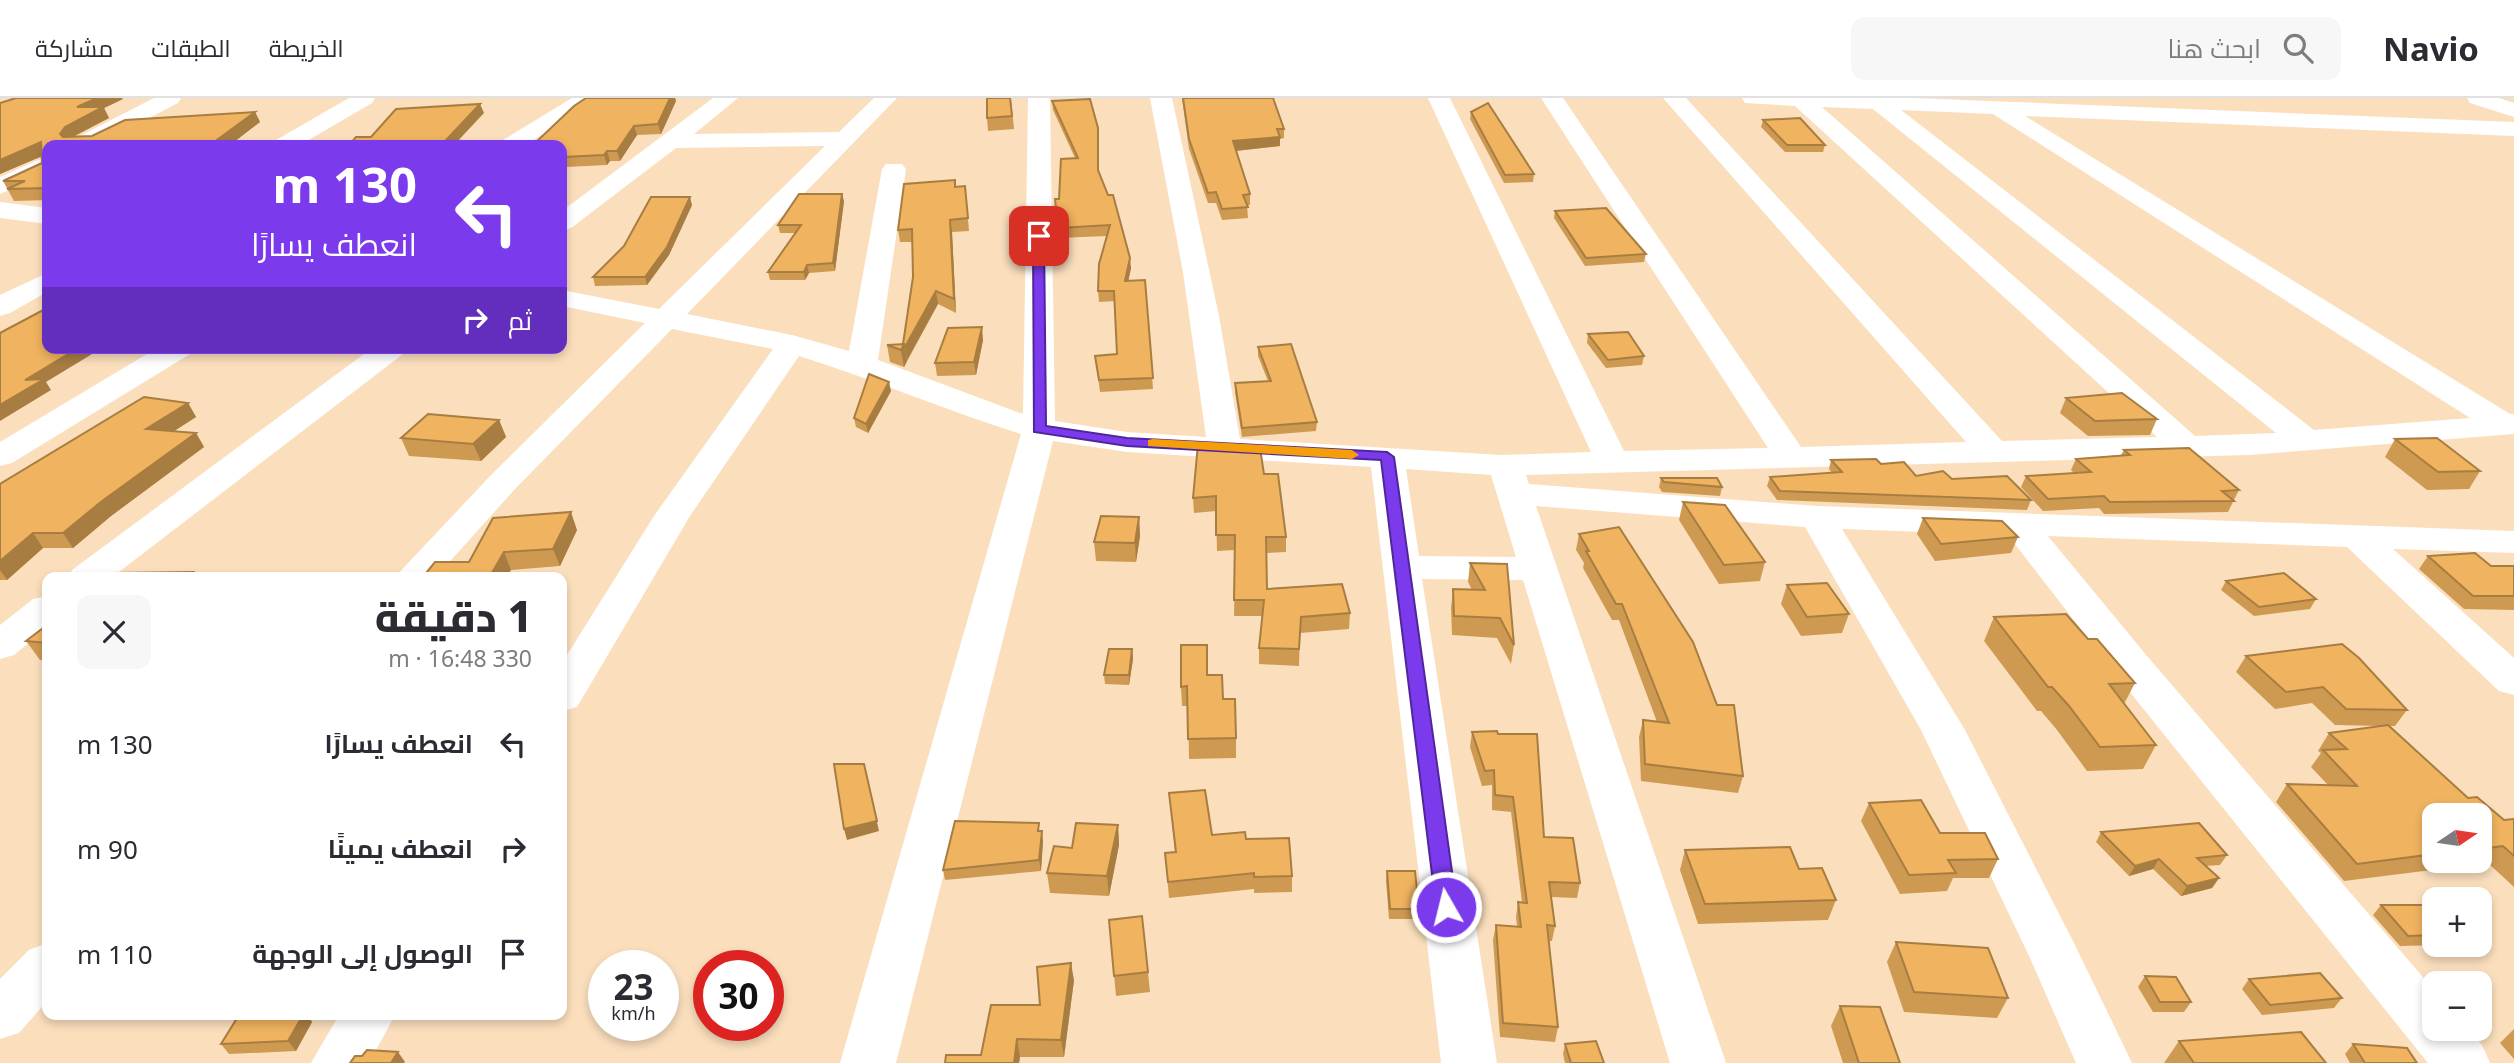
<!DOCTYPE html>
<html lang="ar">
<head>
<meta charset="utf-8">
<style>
	body { margin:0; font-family:"Noto Sans",Cairo,sans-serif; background:#f7f7f7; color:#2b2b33; direction:rtl; height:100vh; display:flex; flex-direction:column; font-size:26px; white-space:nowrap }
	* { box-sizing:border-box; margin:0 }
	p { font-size:23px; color:#7c7c81 }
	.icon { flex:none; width:38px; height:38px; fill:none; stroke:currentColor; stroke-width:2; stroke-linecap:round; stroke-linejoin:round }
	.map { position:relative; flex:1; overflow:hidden; direction:ltr }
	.drawer { position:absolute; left:42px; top:474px; width:525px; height:448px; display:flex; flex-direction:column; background:#fff; border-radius:14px; box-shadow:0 4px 10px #0003; direction:rtl }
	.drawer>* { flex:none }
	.hud { position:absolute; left:42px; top:42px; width:525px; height:214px; border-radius:14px; box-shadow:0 4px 10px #0003; direction:rtl; background:#7c3aed; color:#fff; overflow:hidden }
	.needle { width:46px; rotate:77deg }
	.buttons { position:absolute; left:2422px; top:705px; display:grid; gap:14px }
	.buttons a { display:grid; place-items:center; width:70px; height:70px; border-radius:14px; background:#fff; box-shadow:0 4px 10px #0003; font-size:35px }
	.speed { position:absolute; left:588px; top:852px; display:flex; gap:14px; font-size:35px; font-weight:700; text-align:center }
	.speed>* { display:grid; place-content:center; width:91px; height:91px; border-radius:50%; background:#fff; box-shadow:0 4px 10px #0003; line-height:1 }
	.speed small { font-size:18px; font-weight:400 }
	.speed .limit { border:10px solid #d22; background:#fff; color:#111 }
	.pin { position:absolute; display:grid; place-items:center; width:60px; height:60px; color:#fff; margin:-30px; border-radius:14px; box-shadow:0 4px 10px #0006 }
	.me { position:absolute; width:77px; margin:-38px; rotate:352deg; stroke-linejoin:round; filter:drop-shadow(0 0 5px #0008) }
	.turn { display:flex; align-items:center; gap:24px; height:147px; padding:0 35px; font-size:32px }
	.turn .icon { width:91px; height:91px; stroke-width:2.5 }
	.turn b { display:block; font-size:49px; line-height:60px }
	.then { display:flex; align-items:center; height:66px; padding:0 35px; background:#0003; gap:14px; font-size:26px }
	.round { display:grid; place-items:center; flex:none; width:74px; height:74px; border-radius:14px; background:#f7f7f7 }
	.headline { display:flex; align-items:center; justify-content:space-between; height:119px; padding:0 35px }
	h1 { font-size:42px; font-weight:800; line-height:52px }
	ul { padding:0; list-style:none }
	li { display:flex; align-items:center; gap:21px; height:105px; padding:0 35px }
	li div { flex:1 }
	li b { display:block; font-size:26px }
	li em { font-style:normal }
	header { display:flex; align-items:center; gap:42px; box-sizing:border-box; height:98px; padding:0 35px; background:#fff; border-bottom:2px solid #e1e1e2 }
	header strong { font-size:33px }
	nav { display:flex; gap:38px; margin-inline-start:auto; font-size:24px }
	.search { width:490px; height:63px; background:#f7f7f7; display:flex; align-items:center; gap:18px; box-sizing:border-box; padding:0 24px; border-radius:14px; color:#7c7c81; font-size:26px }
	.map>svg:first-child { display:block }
</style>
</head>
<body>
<header>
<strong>Navio</strong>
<div class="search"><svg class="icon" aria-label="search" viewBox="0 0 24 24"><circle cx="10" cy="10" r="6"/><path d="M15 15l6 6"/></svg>ابحث هنا</div>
<nav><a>الخريطة</a><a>الطبقات</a><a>مشاركة</a></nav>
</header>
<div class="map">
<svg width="2514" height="965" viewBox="0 0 2514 965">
	<rect width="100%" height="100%" fill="#fbdfbd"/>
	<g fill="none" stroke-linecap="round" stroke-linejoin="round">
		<!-- minor -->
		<g fill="#fff" fill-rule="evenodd">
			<polygon points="154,0 181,0 178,5 97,47 69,47 72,42"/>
			<polygon points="349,0 375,0 372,5 300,47 273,47 276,42"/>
			<polygon points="572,0 598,0 526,47 500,47 503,42"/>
			<path d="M713 0H738L694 36 839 34 874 0H897L687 216 792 237 849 253 882 71 886 66H902L906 71 878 262 1023 316 1028 0H1050L1055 323 1127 334 1206 339 1183 174 1150 0H1172L1219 218 1240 341 1501 357 1591 354 1428 0H1450L1624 353 1768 350 1541 0H1563L1801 349 1966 344 1663 0H1686L2002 343 2157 339 1795 8 1745 5 1742 0H1912L2514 24V38L2025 18 2510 316H2514V336L2249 357 1526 377 1529 386 1817 408 2514 433V455L2393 451 2514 560V597L2499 593 2347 449 2048 438 2147 558 2434 892V931H2468L2482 947 2490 965H2428L2117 578 2008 437 1842 431 1965 632 2074 845 2132 965H2076L2030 860 1921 632 1805 429 1536 408 1726 965H1670L1523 482 1422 481 1497 965H1441L1371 369 1127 354 1053 343 896 965H840L1021 336C946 313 874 281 799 258L690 418 577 609 562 613V565L654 418 773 251 672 231 515 391 435 480H394L491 377 645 225 562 208V192L659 211 825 48 676 50 571 130 562 133V113ZM1822 9 1873 11 2276 335 2195 338ZM1901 12 1993 16 2470 320 2314 332ZM1406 371 1491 377 1516 459 1419 458Z"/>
			<polygon points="2467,0 2499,0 2514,5 2514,19 2470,5"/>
			<polygon points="47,58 47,74 0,96 0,79"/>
			<polygon points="0,104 47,110 47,126 0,120"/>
			<polygon points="47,175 47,194 10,215 0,218 0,197"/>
			<polygon points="157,250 194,250 190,256 12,365 0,368 0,344"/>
			<polygon points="372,250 407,250 403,256 111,480 67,480 72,472"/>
			<polygon points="47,498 47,530 14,557 0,561 0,527 33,501"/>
			<polygon points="47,845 47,903 19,935 0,941 0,881 29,852"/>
			<polygon points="339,917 395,917 369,965 311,965"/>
		</g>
	</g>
	<!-- wall -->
	<g fill="#ce9a52" fill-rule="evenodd">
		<polygon points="586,0 675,0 676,3 661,36 637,37 620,63 610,63 607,67 566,69 562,74 562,47"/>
		<polygon points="1011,0 1014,31 988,33 987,20"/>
		<polygon points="1182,0 1284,31 1284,40 1280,41 1280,48 1236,53 1250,96 1250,107 1247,107 1248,120 1222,122 1216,105 1208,105 1189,51"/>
		<polygon points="123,1 104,10 109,20 73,38 92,38 255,14 260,24 230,47 47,47 47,102 14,103 3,83 42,65 42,58 0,76 0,5"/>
		<polygon points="1052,3 1098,30 1098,74 1131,170 1128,183 1145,182 1153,291 1100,294 1095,258 1117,256 1115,203 1099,204 1098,193 1107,138 1059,140 1055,101 1059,101 1075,60 1053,12"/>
		<polygon points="1471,14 1534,76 1533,84 1504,85 1470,21"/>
		<polygon points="1763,22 1825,47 1823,54 1785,54 1761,29"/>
		<polygon points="965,88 969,133 952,134 956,215 938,206 904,269 890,264 887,247 903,246 913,179 912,144 900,144 898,132 955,89"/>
		<polygon points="844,103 835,173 809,175 805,182 770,182 768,174 795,135 780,135 778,127"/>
		<polygon points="692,107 669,157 647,187 595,188 593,179"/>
		<polygon points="1555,113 1646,156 1644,164 1585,168 1554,120"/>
		<polygon points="1588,236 1644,258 1642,267 1606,270 1587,245"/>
		<polygon points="983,242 976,277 937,278 935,265"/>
		<polygon points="1258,249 1317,324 1316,333 1242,339 1235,294 1235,285 1268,283 1258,258"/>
		<polygon points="891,293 868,335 856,329 854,320"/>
		<polygon points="2066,300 2157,321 2150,337 2088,338 2060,315"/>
		<polygon points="188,305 196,319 174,333 196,335 204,349 111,418 73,450 43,450 7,482 0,482 0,386"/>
		<polygon points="499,322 506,339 481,363 409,358 401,340"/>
		<polygon points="2395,341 2480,373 2469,391 2427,392 2385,359"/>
		<polygon points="2124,352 2239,392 2228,414 2104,416 2099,410 2043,413 2021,389 2026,378 2074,375 2071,372 2076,361 2121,357"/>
		<polygon points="1831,362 1881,366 1916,378 1952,381 2031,402 2027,412 1777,402 1767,388 1770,379 1832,375 1829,371"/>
		<polygon points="1264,376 1286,439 1286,454 1266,455 1267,491 1350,515 1349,531 1300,535 1299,568 1259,566 1259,550 1262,518 1234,518 1235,452 1217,453 1216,413 1194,415 1193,400"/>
		<polygon points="1661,380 1722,389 1720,398 1662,394 1659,389"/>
		<polygon points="1683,404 1765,464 1760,483 1719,486 1679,422"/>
		<polygon points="1139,419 1140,438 1136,464 1096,463 1094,444"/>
		<polygon points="1923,420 2018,439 2011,455 1935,463 1917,436"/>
		<polygon points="577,432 560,468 511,472 469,464"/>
		<polygon points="1579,436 1743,678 1738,695 1641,683 1639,639 1643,622 1657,624 1619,522 1612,522 1583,470 1584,465 1576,452"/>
		<polygon points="2428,458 2491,468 2514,468 2514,512 2464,511 2419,471"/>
		<polygon points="1470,465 1514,547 1511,566 1497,540 1452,537 1451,510 1453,491 1472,492 1468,484"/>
		<polygon points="2226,483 2316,501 2310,511 2254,518 2221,492"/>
		<polygon points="1787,487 1849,516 1842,535 1801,538 1781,506"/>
		<polygon points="1994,519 2088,541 2135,585 2124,606 2156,647 2143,671 2087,673 2057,632 2041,613 2037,613 1984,543"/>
		<polygon points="47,527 47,562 40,562 26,543"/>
		<polygon points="1132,551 1133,561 1129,587 1105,586 1104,577"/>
		<path d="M2246 558 2407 612 2395 628H2390L2468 700 2504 722 2514 721V789L2488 765 2344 783 2276 704 2287 686 2328 687 2311 669 2321 655 2318 653 2329 635 2380 628 2335 627 2312 605 2275 611 2236 574ZM2434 718H2480V763H2434Z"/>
		<polygon points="1207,577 1223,601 1236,640 1236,660 1189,661 1188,608 1182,608 1181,589"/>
		<polygon points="1472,634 1544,739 1580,785 1577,800 1551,799 1555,828 1552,843 1549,843 1558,929 1555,944 1500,939 1493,842 1496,827 1517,828 1516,819 1518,804 1522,804 1511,714 1492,712 1492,687 1482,688 1470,649"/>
		<polygon points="1169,695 1212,737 1246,741 1292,778 1292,794 1254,795 1254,791 1169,800 1165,755 1175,754"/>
		<polygon points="1869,705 1998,761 1989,780 1953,780 1947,793 1900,796 1861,723"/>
		<polygon points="1118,727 1119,747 1109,798 1050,795 1047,775 1072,750"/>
		<polygon points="1040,733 1043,743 1041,773 945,782 943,772"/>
		<polygon points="2101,734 2227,757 2220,767 2206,768 2219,780 2212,790 2181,798 2153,771 2129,778 2096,744"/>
		<polygon points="1685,752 1799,771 1836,802 1828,822 1698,826 1680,772"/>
		<polygon points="1387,773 1419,811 1418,821 1389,821 1386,783"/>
		<polygon points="2381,807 2434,807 2434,847 2444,847 2400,848 2373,817"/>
		<polygon points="1109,822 1148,874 1150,894 1116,898"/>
		<polygon points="1896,844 2008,900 1997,920 1904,914 1887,864"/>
		<polygon points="2145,878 2191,904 2184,914 2153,914 2138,889"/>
		<polygon points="2249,881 2342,900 2334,910 2262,917 2242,891"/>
		<polygon points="1074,882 1064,959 1020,959 1019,965 945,965 981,957 1040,907"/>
		<polygon points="1840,908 1900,965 1843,965 1831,928"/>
		<polygon points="239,917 307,917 312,924 296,953 229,956 221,946"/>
		<polygon points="2514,931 2514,961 2500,945"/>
		<polygon points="2179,943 2326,965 2164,965"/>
		<polygon points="1565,946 1604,965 1565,965 1563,956"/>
		<polygon points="2353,946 2417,965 2350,965 2345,956"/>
	</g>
	<!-- shaded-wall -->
	<g fill="#a87d42">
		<polygon points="97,0 122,0 123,1 104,10 109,20 71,40 67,47 60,36 77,9"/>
		<polygon points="670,0 675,0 676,3 661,36 658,26"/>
		<polygon points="480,6 484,15 454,47 446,42"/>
		<polygon points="255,14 260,24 230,47 210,47"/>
		<polygon points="634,28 637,37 620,63 617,53"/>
		<polygon points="1280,39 1280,48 1234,53 1233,43"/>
		<polygon points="41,44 47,56 0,76 0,62"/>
		<polygon points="607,53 610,63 607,67 604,57"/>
		<polygon points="563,59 566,69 562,74 562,60"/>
		<polygon points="842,96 844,103 835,173 833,165"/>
		<polygon points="690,99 692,107 669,157 647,187 645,179"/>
		<polygon points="950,122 952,134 956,215 954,201"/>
		<polygon points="1130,160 1131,170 1126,194 1125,183"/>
		<polygon points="807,167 809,175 805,182 804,174"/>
		<polygon points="936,193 938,206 907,262 905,249"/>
		<polygon points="982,229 983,242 976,277 974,264"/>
		<polygon points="904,246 907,263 904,269 901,252"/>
		<polygon points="78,250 102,250 46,284 51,292 0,323 0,307 25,282"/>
		<polygon points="889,284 891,293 868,335 866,326"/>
		<polygon points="188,305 196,319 154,346 146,331"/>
		<polygon points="499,322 506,339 481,363 473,346"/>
		<polygon points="196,335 204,349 111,418 73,450 63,435 102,403"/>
		<polygon points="571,414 577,432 560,468 553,451"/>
		<polygon points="1139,419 1140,438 1136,464 1135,445"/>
		<polygon points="33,435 43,450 7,482 0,472 0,463"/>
		<polygon points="504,454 511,472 507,480 489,480"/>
		<polygon points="193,474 196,480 187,480"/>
		<polygon points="1132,551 1133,561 1129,587 1129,577"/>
		<polygon points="864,666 879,733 847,742 844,731"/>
		<polygon points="1118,727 1119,747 1109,798 1107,778"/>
		<polygon points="1042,733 1043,743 1041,773 1039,762"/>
		<polygon points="2159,761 2153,771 2129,778 2135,768"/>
		<polygon points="2219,780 2212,790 2181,798 2187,788"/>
		<polygon points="1071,865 1074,882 1064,959 1061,942"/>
		<polygon points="303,917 307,917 312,924 296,953 288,943"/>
		<polygon points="1017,941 1020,959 1019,965 1014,965"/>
		<polygon points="398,954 405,964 404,965 391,965"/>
	</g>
	<!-- building -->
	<g fill="#f0b35f" stroke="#a87d42" stroke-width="2">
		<polygon points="16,0 97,0 77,9 103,9 65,29 60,36 63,39 92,38 125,22 255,14 210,47 47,47 47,90 7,91 25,83 3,83 42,65 41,44 0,62 0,5"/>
		<polygon points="586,0 670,0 658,26 634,28 617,53 607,53 604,57 563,59 562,60 562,47 533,47 574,8"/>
		<polygon points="987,0 1010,0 1012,18 987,20"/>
		<polygon points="1183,0 1273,0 1284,31 1277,31 1280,39 1233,43 1250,96 1243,97 1248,109 1222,111 1216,94 1208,95 1189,41"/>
		<polygon points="1090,1 1098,30 1098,72 1108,97 1113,97 1130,160 1125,183 1145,182 1153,280 1099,282 1095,258 1117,256 1114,193 1098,193 1099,166 1110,127 1058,130 1055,101 1059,101 1061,61 1078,60 1052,3"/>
		<polygon points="1488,5 1534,76 1505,77 1471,14"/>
		<polygon points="480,6 446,42 533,47 302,47 351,45 356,39 371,39 396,11"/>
		<polygon points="1800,20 1825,47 1787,47 1763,22"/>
		<polygon points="955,82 955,89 965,88 968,120 950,122 954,201 936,193 905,249 903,246 913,179 912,131 898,132 904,86"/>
		<polygon points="799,96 842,96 833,165 807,167 804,174 768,174 801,127 778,127"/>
		<polygon points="651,99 690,99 667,149 645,179 593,179 624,148"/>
		<polygon points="1606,110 1646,156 1586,160 1555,113"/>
		<polygon points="47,210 47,250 78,250 25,282 44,281 0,307 0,235"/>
		<polygon points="982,229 974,264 935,265 948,230"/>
		<polygon points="1628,234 1644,258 1608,262 1588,236"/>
		<polygon points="904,246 901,252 887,247"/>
		<polygon points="1291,246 1317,324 1242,330 1235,285 1271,283 1258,249"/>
		<polygon points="869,276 889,284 866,326 854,320"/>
		<polygon points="2122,295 2157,321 2095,323 2066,300"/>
		<polygon points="144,299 188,305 146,331 196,335 102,403 63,435 33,435 0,463 0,386"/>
		<polygon points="428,316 499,322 473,346 401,340"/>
		<polygon points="2437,340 2480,373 2438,374 2395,341"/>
		<polygon points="1198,346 1260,350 1264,376 1278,376 1286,439 1266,439 1267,491 1342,486 1350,515 1301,519 1299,551 1259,550 1264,502 1234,502 1235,437 1216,437 1216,398 1193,400"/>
		<polygon points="2189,350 2239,392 2222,393 2234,403 2110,404 2104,398 2048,401 2026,378 2091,374 2076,361 2130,357 2124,352"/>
		<polygon points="1876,361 1881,366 1904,364 1916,378 1943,373 1952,381 2007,378 2031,402 1780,393 1770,379 1842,374 1831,362"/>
		<polygon points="1661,380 1717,380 1722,389 1664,384"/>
		<polygon points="1683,404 1725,407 1765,464 1724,467"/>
		<polygon points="571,414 553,451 504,454 489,480 422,480 435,464 469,464 493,420"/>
		<polygon points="1101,418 1139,419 1135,445 1094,444"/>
		<polygon points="1923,420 2002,423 2018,439 1941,446"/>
		<polygon points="1619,429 1693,544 1717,607 1734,607 1743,678 1645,666 1643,622 1669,625 1622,506 1616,506 1586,453 1589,453 1579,436"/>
		<polygon points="2475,455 2491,468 2514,468 2514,498 2473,498 2428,458"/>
		<polygon points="1470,465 1507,466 1514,547 1500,520 1454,518 1453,491 1485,492"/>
		<polygon points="193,474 187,480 105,480 112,475"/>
		<polygon points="2284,475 2316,501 2259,509 2226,483"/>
		<polygon points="1827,485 1849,516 1807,519 1787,487"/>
		<polygon points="2066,516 2088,541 2097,541 2135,585 2109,586 2156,647 2100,649 2069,608 2052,589 2048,589 1994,519"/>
		<polygon points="47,527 47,545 26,543"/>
		<polygon points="2342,546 2359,560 2407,612 2346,611 2323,589 2286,594 2246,558"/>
		<polygon points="1181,547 1207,547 1207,577 1222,577 1223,601 1235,601 1236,640 1188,641 1187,588 1181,589"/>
		<polygon points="1109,551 1132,551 1129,577 1104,577"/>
		<polygon points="2388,627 2468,700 2477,699 2504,722 2514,721 2514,758 2503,748 2480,751 2480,718 2434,718 2434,756 2357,766 2287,686 2357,688 2323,652 2347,651 2329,635"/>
		<polygon points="1497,633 1498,636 1537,636 1544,739 1573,740 1580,785 1549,784 1555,828 1547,827 1558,929 1503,925 1496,827 1521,829 1518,804 1527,805 1513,699 1495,697 1494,672 1485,673 1472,634"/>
		<polygon points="834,666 864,666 877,723 844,731"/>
		<polygon points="1205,692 1212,737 1245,734 1246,741 1289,740 1292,778 1254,779 1254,775 1168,784 1165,755 1176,754 1169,695"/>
		<polygon points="1921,702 1940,735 1985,735 1998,761 1948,762 1956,775 1909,777 1869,705"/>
		<polygon points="955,723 1039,725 1038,733 1042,733 1039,762 943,772"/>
		<polygon points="1076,725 1118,727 1107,778 1047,775 1054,748 1072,750"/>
		<polygon points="2199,725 2227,757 2197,760 2219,780 2187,788 2159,761 2135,768 2101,734"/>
		<polygon points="1790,749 1799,771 1822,770 1836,802 1705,806 1685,752"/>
		<polygon points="1387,773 1415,773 1419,811 1390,811"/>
		<polygon points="2381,807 2434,807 2434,837 2408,838"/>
		<polygon points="1142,818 1148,874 1114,878 1109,822"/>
		<polygon points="1896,844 1988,850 2008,900 1914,894"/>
		<polygon points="1071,865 1061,942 1017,941 1014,965 945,965 946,957 981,957 991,907 1040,907 1037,869"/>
		<polygon points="2320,875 2342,900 2270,907 2249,881"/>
		<polygon points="2145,878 2176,879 2191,904 2160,904"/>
		<polygon points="1840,908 1880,909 1900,965 1859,965"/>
		<polygon points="239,917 303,917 288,943 221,946"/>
		<polygon points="2301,934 2326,965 2194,965 2179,943"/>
		<polygon points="1596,943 1604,965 1571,965 1565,946"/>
		<polygon points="2353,946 2407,950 2417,965 2365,965"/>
		<polygon points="367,952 398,954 391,965 350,965 355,958 362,958"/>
	</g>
	<!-- route -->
	<polygon fill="#7c3aed" stroke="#51269a" stroke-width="2" points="1039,135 1044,138 1046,328 1127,340 1387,354 1394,359 1457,809 1454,815 1446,817 1439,815 1436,809 1381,362 1127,348 1034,334 1033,138"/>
	<!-- slow -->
	<polygon fill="#f59e0b" points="1153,341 1352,352 1359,357 1352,361 1148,348 1148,342"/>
</svg>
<div class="buttons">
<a><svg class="needle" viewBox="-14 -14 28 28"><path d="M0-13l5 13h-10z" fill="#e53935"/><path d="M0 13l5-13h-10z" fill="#7c7c81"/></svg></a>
<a>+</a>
<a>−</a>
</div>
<div class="speed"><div>23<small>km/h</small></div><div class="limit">30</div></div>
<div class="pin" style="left:1039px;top:138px;background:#d93025"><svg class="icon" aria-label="arrive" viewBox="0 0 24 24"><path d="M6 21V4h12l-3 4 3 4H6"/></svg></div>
<svg class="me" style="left:1446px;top:809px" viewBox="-20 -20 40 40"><circle r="17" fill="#7c3aed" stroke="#fff" stroke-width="3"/><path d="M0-11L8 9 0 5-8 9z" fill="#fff"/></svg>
<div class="hud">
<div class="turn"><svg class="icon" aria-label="left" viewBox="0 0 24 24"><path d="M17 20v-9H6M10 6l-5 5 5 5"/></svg><div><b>130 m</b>انعطف يسارًا</div></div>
<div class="then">ثم<svg class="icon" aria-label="right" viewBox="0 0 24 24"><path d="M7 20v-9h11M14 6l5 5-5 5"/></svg></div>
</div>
<section class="drawer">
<div class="headline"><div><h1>1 دقيقة</h1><p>330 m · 16:48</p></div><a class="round"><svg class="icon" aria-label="close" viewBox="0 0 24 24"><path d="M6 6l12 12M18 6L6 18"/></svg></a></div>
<ul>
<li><svg class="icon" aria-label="left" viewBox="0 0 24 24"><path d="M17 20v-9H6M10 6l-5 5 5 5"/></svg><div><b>انعطف يسارًا</b></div><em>130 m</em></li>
<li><svg class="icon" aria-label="right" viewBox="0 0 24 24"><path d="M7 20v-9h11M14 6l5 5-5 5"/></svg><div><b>انعطف يمينًا</b></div><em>90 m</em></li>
<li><svg class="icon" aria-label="arrive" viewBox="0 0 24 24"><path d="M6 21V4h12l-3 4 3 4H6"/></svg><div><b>الوصول إلى الوجهة</b></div><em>110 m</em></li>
</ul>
</section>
</div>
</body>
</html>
